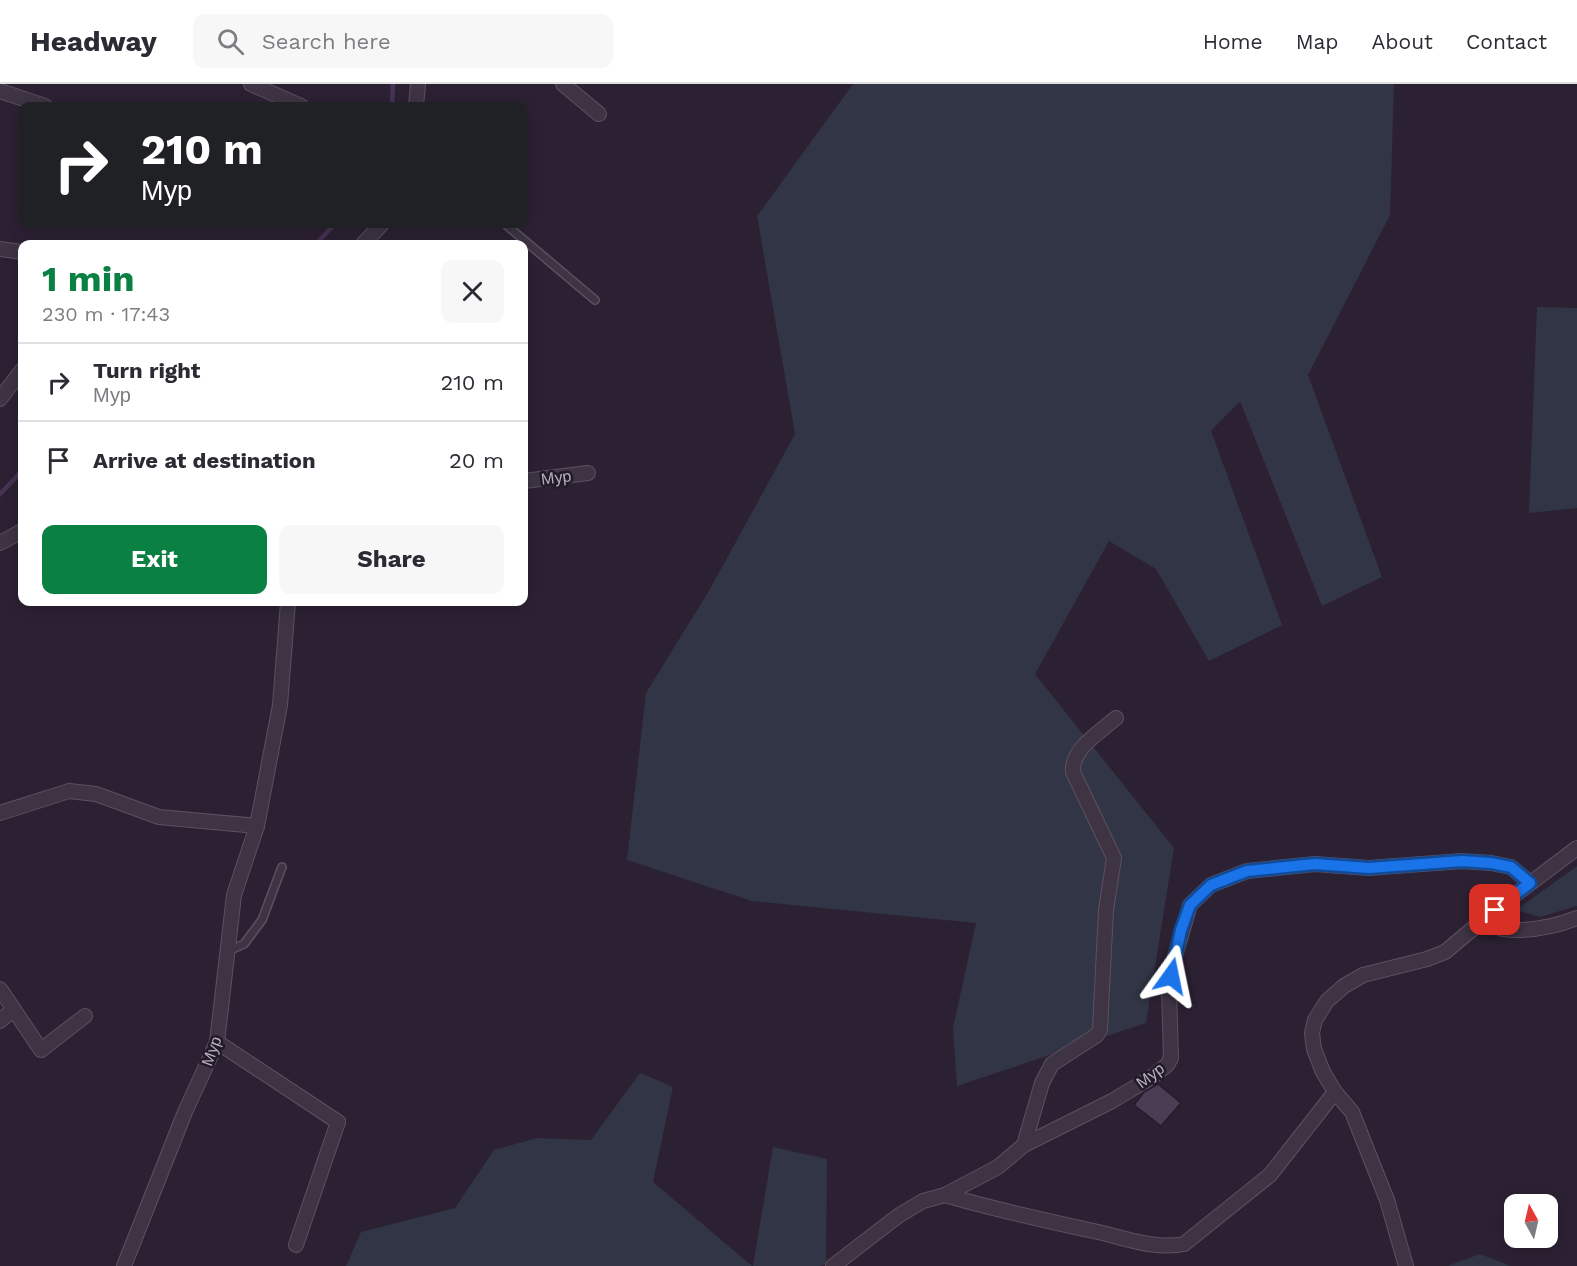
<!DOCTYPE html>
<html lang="en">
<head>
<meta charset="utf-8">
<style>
	body { margin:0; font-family:"Work Sans",sans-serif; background:#f7f7f7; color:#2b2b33; height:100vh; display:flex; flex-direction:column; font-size:22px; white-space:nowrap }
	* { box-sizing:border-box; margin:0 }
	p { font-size:20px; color:#7c7c81 }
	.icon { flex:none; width:33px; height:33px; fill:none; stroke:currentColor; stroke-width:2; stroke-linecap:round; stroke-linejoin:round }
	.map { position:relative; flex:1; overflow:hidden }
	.panel { position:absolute; left:18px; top:156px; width:510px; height:366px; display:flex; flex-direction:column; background:#fff; border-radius:12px; box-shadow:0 3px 15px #0003 }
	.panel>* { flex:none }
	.top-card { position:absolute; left:18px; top:18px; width:510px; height:126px; border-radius:12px; box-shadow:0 3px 15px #0003; background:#202124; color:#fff; overflow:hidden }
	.needle { width:39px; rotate:352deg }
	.tools { position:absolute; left:1504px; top:1110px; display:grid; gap:12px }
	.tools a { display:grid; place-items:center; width:54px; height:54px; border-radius:12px; background:#fff; box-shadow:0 3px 15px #0003; font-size:30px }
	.pin { position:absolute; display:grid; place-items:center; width:51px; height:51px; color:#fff; margin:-26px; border-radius:12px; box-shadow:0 3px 9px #0006 }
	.me { position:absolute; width:66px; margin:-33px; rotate:12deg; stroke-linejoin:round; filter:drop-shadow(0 0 4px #0008) }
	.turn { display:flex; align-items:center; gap:21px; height:126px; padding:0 24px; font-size:27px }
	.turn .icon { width:78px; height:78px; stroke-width:2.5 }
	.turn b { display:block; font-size:42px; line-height:51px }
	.round { display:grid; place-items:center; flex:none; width:63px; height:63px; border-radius:12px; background:#f7f7f7 }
	.headline { display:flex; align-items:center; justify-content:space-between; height:102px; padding:0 24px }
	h1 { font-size:36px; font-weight:700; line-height:45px; color:#0b8043 }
	.primary-button { display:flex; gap:12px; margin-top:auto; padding:12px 24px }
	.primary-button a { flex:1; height:69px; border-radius:12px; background:#0b8043; color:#fff; font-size:24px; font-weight:700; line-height:69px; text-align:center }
	.primary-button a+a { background:#f7f7f7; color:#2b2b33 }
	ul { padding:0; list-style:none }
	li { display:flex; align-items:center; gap:18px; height:78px; padding:0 24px; border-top:2px solid #e1e1e2 }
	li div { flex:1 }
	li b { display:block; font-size:22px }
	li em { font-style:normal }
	header { display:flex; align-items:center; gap:36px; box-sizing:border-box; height:84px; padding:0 30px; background:#fff; border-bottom:2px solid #e1e1e2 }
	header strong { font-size:28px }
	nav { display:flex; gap:33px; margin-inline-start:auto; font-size:21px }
	.search { width:420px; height:54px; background:#f7f7f7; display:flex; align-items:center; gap:15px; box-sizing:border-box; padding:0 21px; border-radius:12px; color:#7c7c81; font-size:22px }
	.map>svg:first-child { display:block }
</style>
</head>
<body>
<header>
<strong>Headway</strong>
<div class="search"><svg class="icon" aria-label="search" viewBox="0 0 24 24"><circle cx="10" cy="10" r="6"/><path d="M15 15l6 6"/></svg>Search here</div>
<nav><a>Home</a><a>Map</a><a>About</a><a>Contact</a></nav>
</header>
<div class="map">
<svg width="1577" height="1182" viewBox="0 0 1577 1182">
	<rect width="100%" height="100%" fill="#2c2133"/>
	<!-- green -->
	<g fill="#313545">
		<polygon points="853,0 1394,0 1390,131 1308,291 1382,493 1322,522 1240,317 1211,347 1282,541 1209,577 1156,485 1109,457 1035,590 1174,764 1146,939 957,1002 953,944 976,839 752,817 627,776 646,609 710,505 795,350 757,132"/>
		<polygon points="1537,223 1577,224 1577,424 1529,429"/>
		<polygon points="1577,782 1577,822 1540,833 1516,826"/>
		<polygon points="640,989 673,1003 653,1098 752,1182 346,1182 361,1148 455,1124 494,1066 537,1054 591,1056"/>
		<polygon points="773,1063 827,1075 826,1180 819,1182 753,1182"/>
		<polygon points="1480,1170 1511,1182 1447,1182"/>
	</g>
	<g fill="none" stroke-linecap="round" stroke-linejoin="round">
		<!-- stream -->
		<g stroke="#473355" stroke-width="4.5">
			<polyline points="392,22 393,0"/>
			<polyline points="316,160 335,140"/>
			<polyline points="0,410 22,387"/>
		</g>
	</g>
	<!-- building -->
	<polygon fill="#4b3d54" stroke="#251b2b" stroke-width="1.5" points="1158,1000 1181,1019 1161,1042 1134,1021 1144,1008"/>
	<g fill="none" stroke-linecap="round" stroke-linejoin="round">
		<!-- service casing -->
		<g stroke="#5c5162" stroke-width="10">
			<g id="service">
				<polyline points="505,140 595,216"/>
				<polyline points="228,867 244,860 262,836 282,783"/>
			</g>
		</g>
		<!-- minor casing -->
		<g stroke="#5c5162" stroke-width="16">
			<g id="minor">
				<polyline points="251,0 301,22"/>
				<polyline points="563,0 599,30"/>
				<polyline points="0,7 45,22"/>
				<polyline points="416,22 418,0"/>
				<polyline points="363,160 382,140"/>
				<polyline points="0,165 22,168"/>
				<polyline points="0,315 22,286"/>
				<polyline points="524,397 588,389"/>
				<polyline points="0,459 22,447"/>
				<polyline points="0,729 69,707 96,710 159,733 257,742"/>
				<path d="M1495 826 1502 845C1529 848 1552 844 1577 834"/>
				<polyline points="0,905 41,966 85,932"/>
				<polyline points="0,937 13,926"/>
				<polyline points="217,958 338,1038 296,1161"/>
				<path d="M1024 1061 1042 999 1052 980 1097 951 1100 945 1106 826 1114 774 1073 688C1071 665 1100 648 1116 634"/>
				<path d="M945 1111C996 1126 1047 1137 1098 1148 1125 1154 1156 1166 1184 1160L1270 1091 1335 1008"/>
				<polyline points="124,1182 185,1028 217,958 234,811 257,742 280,621 288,518"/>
				<polyline points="833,1182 898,1132 923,1117 945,1111 998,1083 1024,1061 1112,1017 1152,993 1167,981 1171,974 1169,905 1173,879 1190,821 1211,801 1247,787 1315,780 1369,784 1462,777 1491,779 1511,783 1530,799"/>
				<polyline points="1406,1182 1387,1116 1352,1028 1335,1008 1323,988 1314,965 1312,949 1315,936 1327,917 1344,902 1363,891 1427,875 1445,868 1495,826 1577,764"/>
			</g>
		</g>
		<!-- service -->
		<use href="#service" stroke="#3e3444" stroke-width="7"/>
		<!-- minor -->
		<use href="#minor" stroke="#3e3444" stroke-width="14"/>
	</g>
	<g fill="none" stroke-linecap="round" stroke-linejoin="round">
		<!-- route casing -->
		<g stroke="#114b97" stroke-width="15">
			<polyline id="route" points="1171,892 1181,846 1190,821 1211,801 1247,787 1315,780 1369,784 1462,777 1491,779 1511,783 1530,799 1495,826"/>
		</g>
		<!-- route -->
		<use href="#route" stroke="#1a73e8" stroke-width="10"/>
	</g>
	<g text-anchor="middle" stroke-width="5" stroke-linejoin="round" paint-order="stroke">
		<!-- street labels -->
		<g font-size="16" fill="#baaec1" stroke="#231a29">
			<text transform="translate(556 393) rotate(-7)" y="6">Мур</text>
			<text transform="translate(211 967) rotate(-70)" y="6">Мур</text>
			<text transform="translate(1150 991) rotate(-37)" y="6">Мур</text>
		</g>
	</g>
</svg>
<div class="tools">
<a><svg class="needle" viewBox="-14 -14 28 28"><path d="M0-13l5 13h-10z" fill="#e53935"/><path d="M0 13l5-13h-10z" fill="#7c7c81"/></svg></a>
</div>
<div class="pin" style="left:1495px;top:826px;background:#d93025"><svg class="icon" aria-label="arrive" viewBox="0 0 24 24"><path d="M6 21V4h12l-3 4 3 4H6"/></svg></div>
<svg class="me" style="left:1171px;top:892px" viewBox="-20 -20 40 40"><path d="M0-17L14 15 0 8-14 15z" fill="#1a73e8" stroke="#fff" stroke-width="4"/></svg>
<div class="top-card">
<div class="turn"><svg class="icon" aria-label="right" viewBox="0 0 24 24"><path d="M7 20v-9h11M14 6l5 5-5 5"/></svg><div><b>210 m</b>Мур</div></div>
</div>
<section class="panel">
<div class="headline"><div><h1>1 min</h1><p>230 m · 17:43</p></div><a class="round"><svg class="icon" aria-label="close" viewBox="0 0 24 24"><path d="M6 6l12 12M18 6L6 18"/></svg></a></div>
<ul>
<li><svg class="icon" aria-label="right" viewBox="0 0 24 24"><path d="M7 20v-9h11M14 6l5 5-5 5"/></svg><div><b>Turn right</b><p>Мур</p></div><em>210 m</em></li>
<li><svg class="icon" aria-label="arrive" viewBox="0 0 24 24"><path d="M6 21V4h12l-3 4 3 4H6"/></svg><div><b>Arrive at destination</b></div><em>20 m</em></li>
</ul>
<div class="primary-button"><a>Exit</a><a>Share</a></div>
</section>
</div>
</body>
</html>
